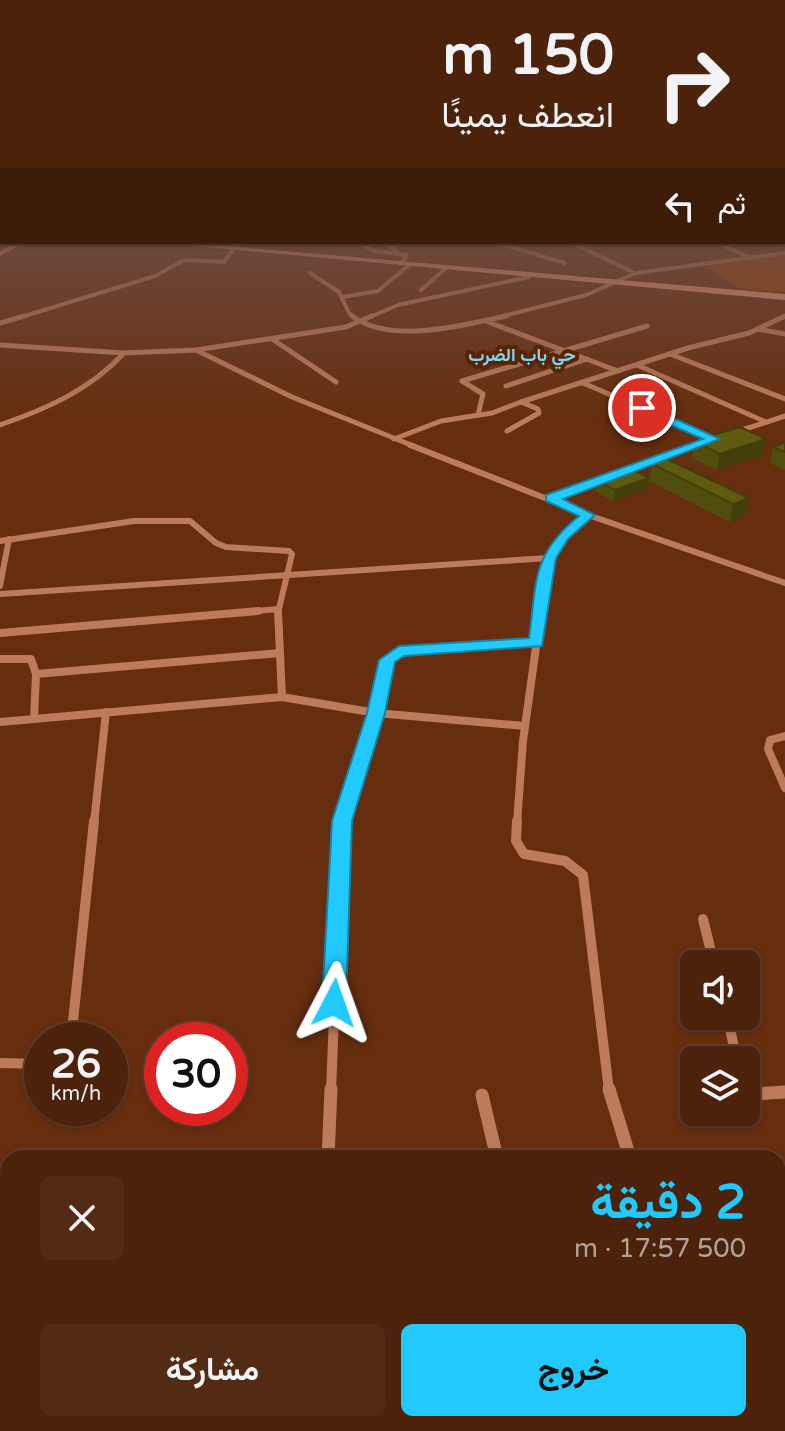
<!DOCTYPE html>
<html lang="ar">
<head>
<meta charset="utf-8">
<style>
	body { margin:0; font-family:"Varela Round",Vazirmatn,sans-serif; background:#532a14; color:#f1f3f6; direction:rtl; height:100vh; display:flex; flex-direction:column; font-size:30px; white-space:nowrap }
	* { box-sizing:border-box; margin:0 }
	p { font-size:26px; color:#b2a49d }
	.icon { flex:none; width:44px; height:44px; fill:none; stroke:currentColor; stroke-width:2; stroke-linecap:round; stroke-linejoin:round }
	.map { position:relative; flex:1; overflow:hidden; direction:ltr }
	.sheet { position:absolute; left:0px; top:1150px; width:786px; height:282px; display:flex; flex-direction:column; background:#4c220b; border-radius:24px 24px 0 0; box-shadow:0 2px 6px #0004,0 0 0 2px #633f2c; direction:rtl }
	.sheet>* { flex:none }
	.hud { position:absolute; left:0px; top:0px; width:786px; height:244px; box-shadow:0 2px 6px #0004,0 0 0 2px #633f2c; direction:rtl; background:#4c220b; color:#f1f3f6; overflow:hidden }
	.buttons { position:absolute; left:680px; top:950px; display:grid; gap:16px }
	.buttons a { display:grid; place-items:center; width:80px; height:80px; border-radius:12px; background:#4c220b; box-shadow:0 2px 6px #0004,0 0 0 2px #633f2c; font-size:40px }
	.speed { position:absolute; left:24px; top:1022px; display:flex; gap:16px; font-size:40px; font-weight:700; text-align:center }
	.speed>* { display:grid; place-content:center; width:104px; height:104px; border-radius:50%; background:#4c220b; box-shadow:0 2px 6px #0004,0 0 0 2px #633f2c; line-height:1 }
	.speed small { font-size:20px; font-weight:400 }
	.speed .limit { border:12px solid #d22; background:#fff; color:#111 }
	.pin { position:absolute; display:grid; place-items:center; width:68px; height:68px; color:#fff; margin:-34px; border:4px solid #fff; border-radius:50%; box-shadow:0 2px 8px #0007 }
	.me { position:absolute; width:88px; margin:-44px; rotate:4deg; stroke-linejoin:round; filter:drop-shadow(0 0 6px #0008) }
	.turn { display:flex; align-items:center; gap:28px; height:168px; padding:0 40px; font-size:36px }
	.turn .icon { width:104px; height:104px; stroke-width:2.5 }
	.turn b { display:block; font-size:56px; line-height:68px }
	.then { display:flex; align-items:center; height:76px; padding:0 40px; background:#0003; gap:16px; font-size:30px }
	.round { display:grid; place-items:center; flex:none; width:84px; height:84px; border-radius:12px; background:#532a14 }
	.head { display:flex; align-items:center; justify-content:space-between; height:136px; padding:0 40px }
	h1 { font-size:48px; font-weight:700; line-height:60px; color:#21c9fd }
	.button { display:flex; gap:16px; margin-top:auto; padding:16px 40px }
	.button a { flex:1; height:92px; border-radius:12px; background:#21c9fd; color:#111; font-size:32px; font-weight:700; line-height:92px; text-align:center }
	.button a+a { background:#532a14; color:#f1f3f6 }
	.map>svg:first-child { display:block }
</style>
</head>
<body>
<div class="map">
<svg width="785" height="1431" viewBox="0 0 785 1431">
	<rect width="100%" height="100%" fill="#662e0f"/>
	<!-- green -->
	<polygon fill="#9a4104" points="785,255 785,292 739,288 705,266"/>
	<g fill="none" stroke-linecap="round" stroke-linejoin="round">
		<!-- street-far5 -->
		<g stroke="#bc7b5b" stroke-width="4">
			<polyline points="357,242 374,251 407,255 401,264"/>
			<polyline points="494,242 565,263"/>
			<polyline points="570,242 635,273"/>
			<polyline points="716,242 748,257"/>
			<polyline points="396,251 390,246 408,242"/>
			<polyline points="310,273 339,292 349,313 355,318"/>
			<polyline points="421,290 446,268"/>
			<polyline points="343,297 378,291 409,265"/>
			<polyline points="18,318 155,276 184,260 224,262 233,249"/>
			<polyline points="368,318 398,305 529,277"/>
			<polyline points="496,318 586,295 636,273 785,253"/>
			<polyline points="782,318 785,316"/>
		</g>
		<!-- street-far4 -->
		<g stroke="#bc7b5b" stroke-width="5">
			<path d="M352 316C391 345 463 325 506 316"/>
			<polyline points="488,322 618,371"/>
			<polyline points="0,323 24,316"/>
			<polyline points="758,329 785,334"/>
			<polyline points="272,339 336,382"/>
			<polyline points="0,345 124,353 196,350 346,327 372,316"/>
			<polyline points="196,350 292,397 416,447"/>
			<polyline points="670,354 785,399"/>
			<polyline points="637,365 766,422"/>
			<polyline points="583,383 714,439"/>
			<polyline points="506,386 587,359"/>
			<polyline points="478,415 483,394 462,381 647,326"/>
			<path d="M0 425C46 409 90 390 124 353"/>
			<polyline points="507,431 539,413 538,409 521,402 688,348 749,333 785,316"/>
			<polyline points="736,432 785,416"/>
			<polyline points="394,439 441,421 492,413 521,402"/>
			<polyline points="691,447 701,444"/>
		</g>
		<!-- street-far3 -->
		<g stroke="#bc7b5b" stroke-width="6">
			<polyline points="410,445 588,515 785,583"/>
			<polyline points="623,472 697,445"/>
			<polyline points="552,498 603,480"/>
			<polyline points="0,541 134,521 190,521 216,543 226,547 289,551 292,554 278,613"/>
			<polyline points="0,586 9,539"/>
			<polyline points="0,594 548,558"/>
			<polyline points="235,613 278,609"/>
			<path d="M541 613C548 560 546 550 588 515"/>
		</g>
		<!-- street-far2 -->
		<g stroke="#bc7b5b" stroke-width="8">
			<polyline points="278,611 282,697"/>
			<polyline points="0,633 258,611"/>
			<polyline points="0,659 31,659 36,674 280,653"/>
			<polyline points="34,719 36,674"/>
			<polyline points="0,722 282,697 376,713 525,726"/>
			<polyline points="785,736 770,740 768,749 785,788"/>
			<polyline points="94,823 106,712"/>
			<polyline points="342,823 376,713 387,660 399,651 536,643"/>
			<polyline points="517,823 523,741 541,611"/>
		</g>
		<!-- street-far1 -->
		<g stroke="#bc7b5b" stroke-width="10">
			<polyline points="517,821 516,841 524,854 565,861 583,875 609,1091"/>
			<polyline points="703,919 714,964"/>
			<polyline points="727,1016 737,1060"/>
			<polyline points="71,1040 94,821"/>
			<polyline points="0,1063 42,1064"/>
			<polyline points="746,1084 749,1091"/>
			<polyline points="331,1091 342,821"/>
		</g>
		<!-- street -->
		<g stroke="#bc7b5b" stroke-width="13">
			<polyline points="609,1089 630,1158"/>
			<polyline points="748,1089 756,1094 785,1092"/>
			<polyline points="482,1095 497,1158"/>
			<polyline points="328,1158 331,1089"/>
			<polyline points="778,1232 785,1232"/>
			<polyline points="778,1413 785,1412"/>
			<polyline points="300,1424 301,1431"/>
			<polyline points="565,1424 566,1431"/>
			<polyline points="601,1431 670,1424"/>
		</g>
		<!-- secondary -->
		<g fill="#f4a179" fill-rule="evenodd">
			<polygon points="17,242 26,242 0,256 0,251"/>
			<polygon points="150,242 179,242 785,294 785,300"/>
		</g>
	</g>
	<!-- wall -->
	<g fill="#514d0d">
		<polygon points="766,439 763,455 717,470 692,458 694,441"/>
		<polygon points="785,443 785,470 770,463 773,447"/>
		<polygon points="652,464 749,498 745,516 730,522 649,481"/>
		<polygon points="596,480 648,489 613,501 595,491"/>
	</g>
	<!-- shaded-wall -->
	<g fill="#423f0a">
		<polygon points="766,439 763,455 717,470 720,454"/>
		<polygon points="649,478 648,489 613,501 615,490"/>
		<polygon points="749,498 745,516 730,522 733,504"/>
	</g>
	<!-- building -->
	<g fill="#5e5a0f" stroke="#423f0a" stroke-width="2">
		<polygon points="740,427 766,439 720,454 694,441"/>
		<polygon points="785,443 785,452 773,447"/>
		<polygon points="667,459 749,498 733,504 652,464"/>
		<polygon points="630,468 649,478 615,490 596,480"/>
	</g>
	<!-- sky -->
	<linearGradient id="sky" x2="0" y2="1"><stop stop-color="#381908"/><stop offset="0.52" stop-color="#6e4c42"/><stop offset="1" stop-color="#6e4c42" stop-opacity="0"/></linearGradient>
	<rect width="785" height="415" fill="url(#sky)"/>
	<!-- route -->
	<path fill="#21c9fd" stroke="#1583a4" stroke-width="2" d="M638 406H647L720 439 563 499 595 515 568 539 556 558 542 646 404 656 395 662 385 713 352 821 346 1003 342 1009 334 1012 325 1009 322 1003 332 821 367 713 379 660 399 646 529 638C537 581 531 555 579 516L546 501V495L703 439 638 411Z"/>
	<g text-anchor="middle" stroke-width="8" stroke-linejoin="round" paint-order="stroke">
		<!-- far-neighbourhood labels -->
		<g font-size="18" font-weight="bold" fill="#7cd6fa" stroke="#5a2302">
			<text x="522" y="361">حي باب الضرب</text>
		</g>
	</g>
</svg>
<div class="buttons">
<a><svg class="icon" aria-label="sound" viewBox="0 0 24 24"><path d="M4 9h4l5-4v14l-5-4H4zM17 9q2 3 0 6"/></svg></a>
<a><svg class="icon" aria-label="layers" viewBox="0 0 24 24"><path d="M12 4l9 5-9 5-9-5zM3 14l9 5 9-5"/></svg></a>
</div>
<div class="speed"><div>26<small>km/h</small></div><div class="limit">30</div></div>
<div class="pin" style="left:642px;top:408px;background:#d93025"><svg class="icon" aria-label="arrive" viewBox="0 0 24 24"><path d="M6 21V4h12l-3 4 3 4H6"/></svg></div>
<svg class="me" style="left:334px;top:1003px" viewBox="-20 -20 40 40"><path d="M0-17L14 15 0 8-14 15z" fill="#21c9fd" stroke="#fff" stroke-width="4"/></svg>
<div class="hud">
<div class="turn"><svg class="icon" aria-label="right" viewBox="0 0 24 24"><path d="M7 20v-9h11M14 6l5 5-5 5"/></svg><div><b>150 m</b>انعطف يمينًا</div></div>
<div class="then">ثم<svg class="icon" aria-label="left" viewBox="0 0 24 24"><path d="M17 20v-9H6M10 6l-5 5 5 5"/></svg></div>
</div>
<section class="sheet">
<div class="head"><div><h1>2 دقيقة</h1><p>500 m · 17:57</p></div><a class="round"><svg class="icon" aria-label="close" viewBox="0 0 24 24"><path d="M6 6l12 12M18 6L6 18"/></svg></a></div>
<div class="button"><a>خروج</a><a>مشاركة</a></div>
</section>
</div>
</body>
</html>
